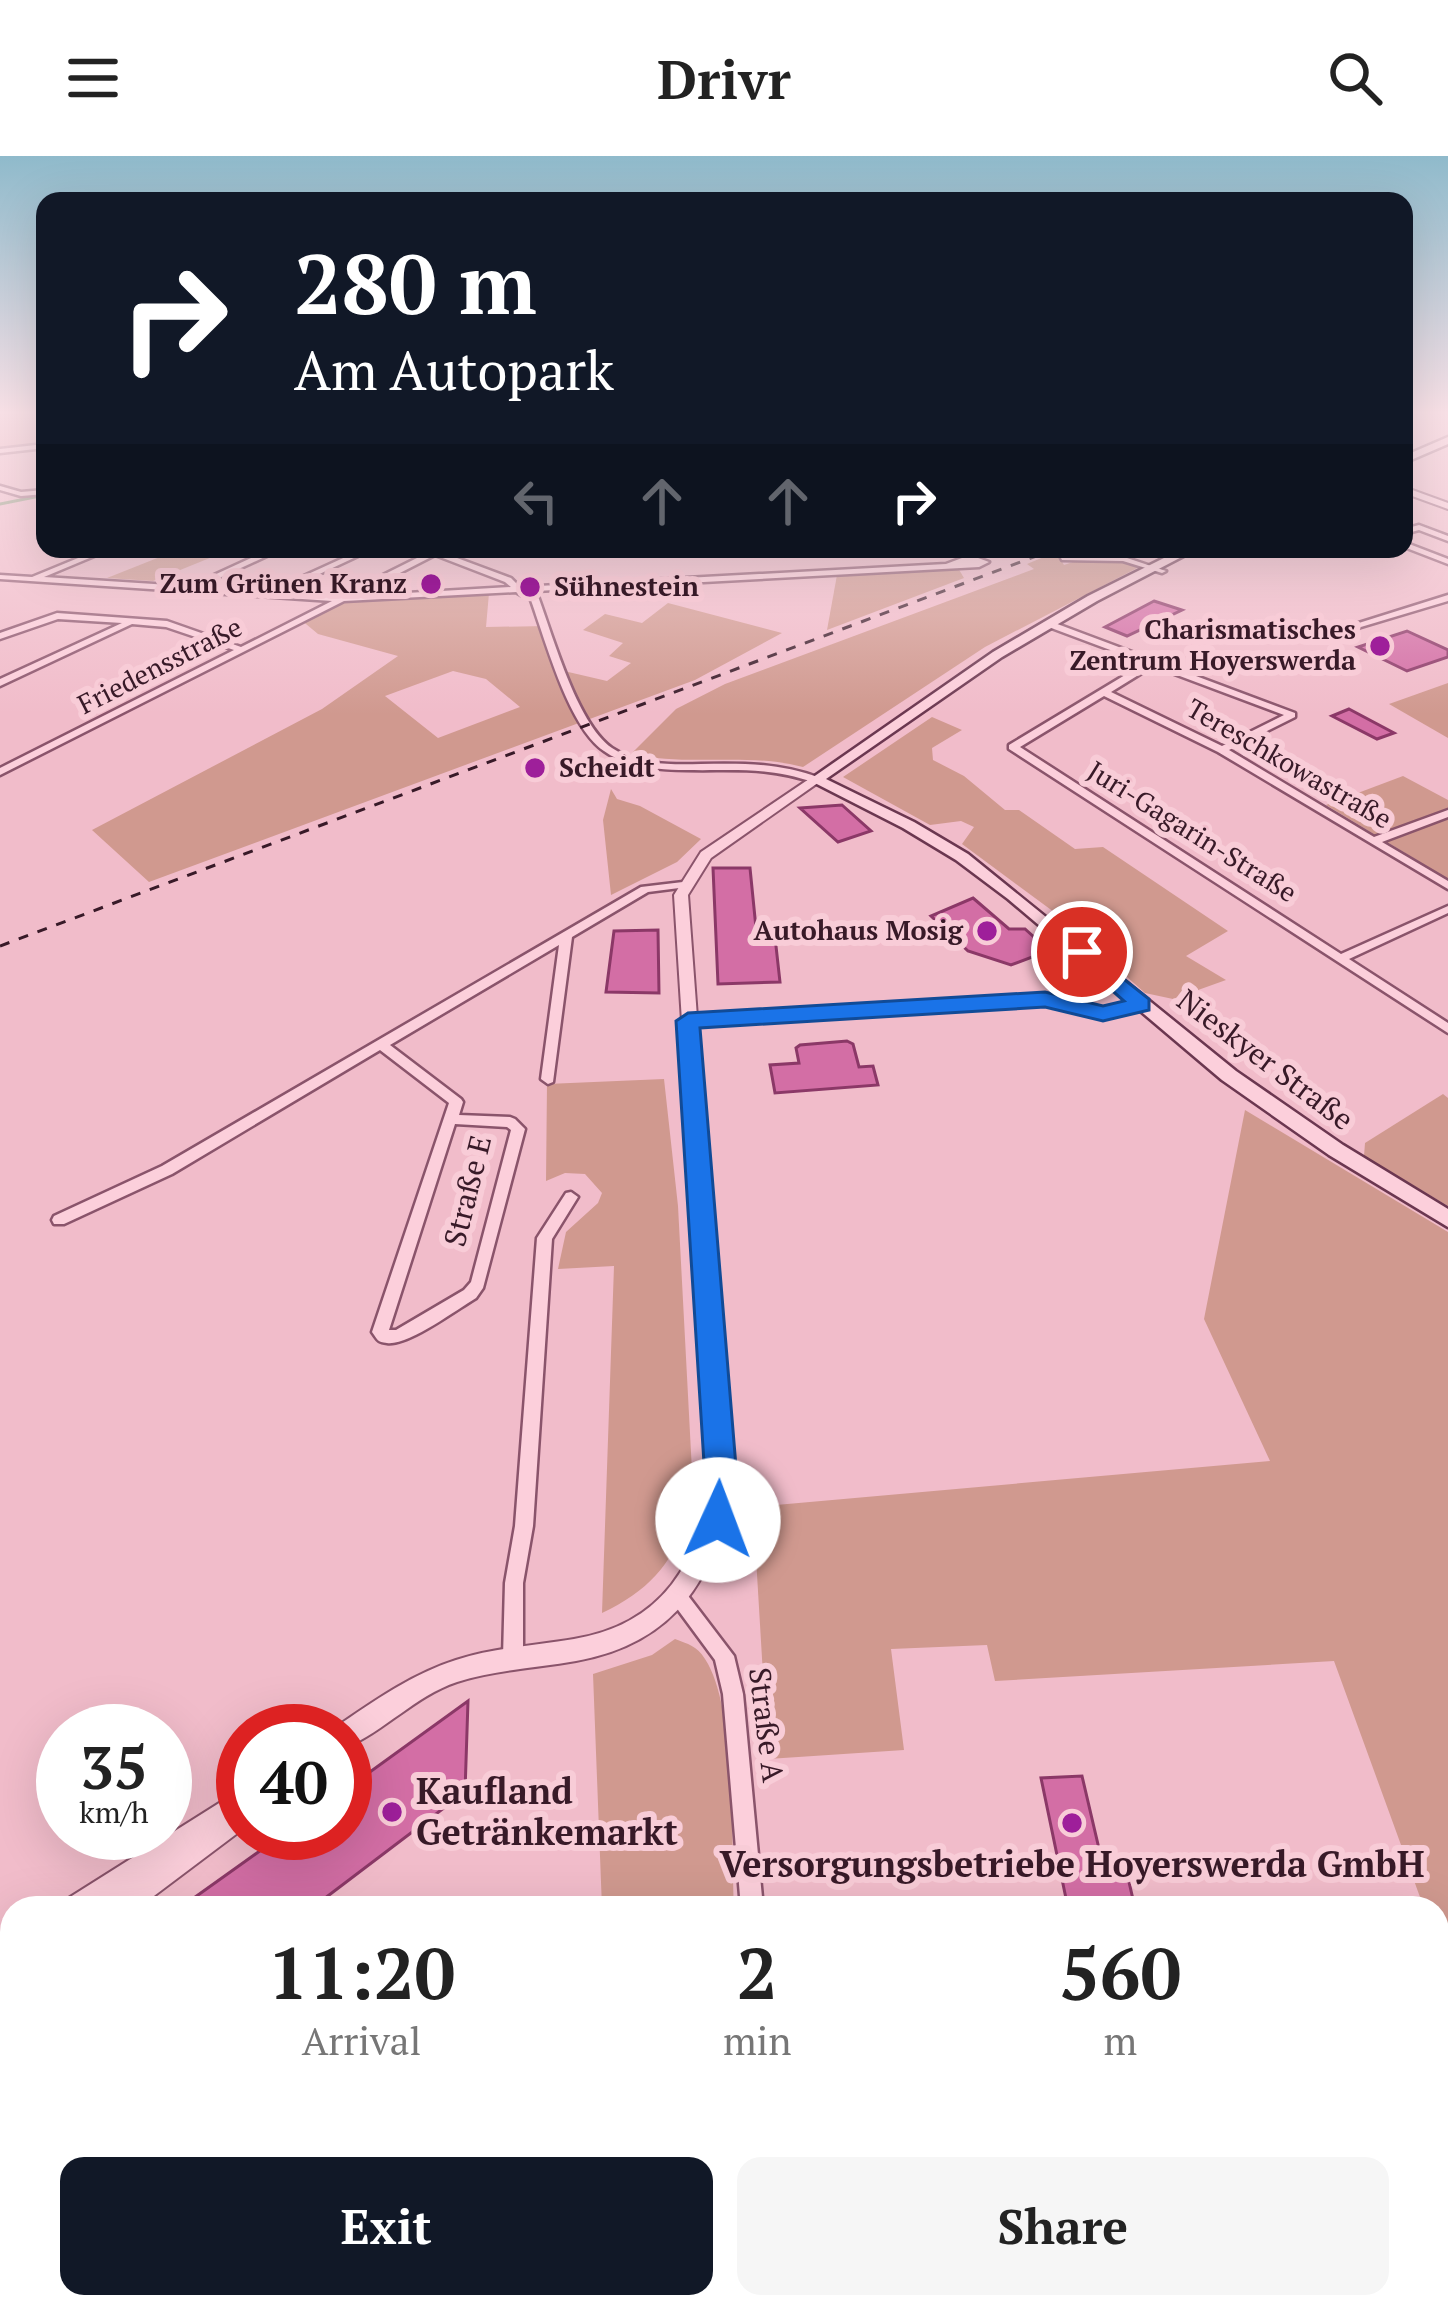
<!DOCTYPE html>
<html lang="en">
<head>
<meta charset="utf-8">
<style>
	body { margin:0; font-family:"PT Serif",serif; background:#f6f6f6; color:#222; height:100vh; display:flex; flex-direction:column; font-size:45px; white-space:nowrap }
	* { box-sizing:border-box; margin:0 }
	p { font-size:39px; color:#767676 }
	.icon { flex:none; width:66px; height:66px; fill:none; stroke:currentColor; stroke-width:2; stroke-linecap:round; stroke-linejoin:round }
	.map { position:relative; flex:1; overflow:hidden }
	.sheet { position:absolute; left:0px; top:1740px; width:1449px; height:423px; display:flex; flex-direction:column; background:#fff; border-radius:36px 36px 0 0; box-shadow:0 12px 48px #0002 }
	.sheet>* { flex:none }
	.hud { position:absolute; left:36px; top:36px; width:1377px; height:366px; border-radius:24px; box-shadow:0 12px 48px #0002; background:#111827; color:#fff; overflow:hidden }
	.speed { position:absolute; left:36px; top:1548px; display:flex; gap:24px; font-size:60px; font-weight:700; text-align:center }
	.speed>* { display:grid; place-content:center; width:156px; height:156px; border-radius:50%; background:#fff; box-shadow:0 12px 48px #0002; line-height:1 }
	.speed small { font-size:30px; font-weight:400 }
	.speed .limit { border:18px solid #d22; background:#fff; color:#111 }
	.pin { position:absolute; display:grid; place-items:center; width:102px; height:102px; color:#fff; margin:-51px; border:6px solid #fff; border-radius:50%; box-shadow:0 3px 12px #0007 }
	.me { position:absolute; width:132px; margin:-66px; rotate:2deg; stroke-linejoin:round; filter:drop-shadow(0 0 9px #0008) }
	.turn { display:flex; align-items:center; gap:42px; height:252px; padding:0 60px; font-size:54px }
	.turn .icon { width:156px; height:156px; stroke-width:2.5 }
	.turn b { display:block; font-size:84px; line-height:102px }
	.lanes { display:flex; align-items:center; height:114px; padding:0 60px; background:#0003; justify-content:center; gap:60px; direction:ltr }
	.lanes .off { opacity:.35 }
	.eta { display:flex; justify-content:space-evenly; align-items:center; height:204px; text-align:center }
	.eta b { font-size:72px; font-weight:700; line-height:84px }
	.action { display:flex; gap:24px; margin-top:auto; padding:24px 60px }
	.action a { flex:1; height:138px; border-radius:24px; background:#111827; color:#fff; font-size:48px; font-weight:700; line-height:138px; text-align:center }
	.action a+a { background:#f6f6f6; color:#222 }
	header { display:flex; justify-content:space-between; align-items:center; height:156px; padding:0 60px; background:#fff; font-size:54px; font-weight:700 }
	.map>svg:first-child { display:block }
</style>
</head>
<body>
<header><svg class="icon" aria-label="menu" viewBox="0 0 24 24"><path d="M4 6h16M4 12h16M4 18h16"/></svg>Drivr<svg class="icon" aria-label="search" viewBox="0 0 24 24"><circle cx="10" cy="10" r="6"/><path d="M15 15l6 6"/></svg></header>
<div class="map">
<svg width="1448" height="2161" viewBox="0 0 1448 2161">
	<rect width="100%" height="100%" fill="#f1bcca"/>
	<!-- farmland -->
	<polygon fill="#e7a8b0" points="0,255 45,255 45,290 0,295"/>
	<!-- green -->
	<g fill="#d0998f" fill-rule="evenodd">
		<polygon points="180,393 232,393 153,425 107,422"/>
		<path d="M1051 398 1091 399 1059 401 1064 409 1085 402 1143 409 985 491 803 611C745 596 690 611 631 598L676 553 725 528 1034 413 1027 408Z"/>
		<polygon points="958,412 964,422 827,474 837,419"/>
		<path d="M489 437 486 471 546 470 564 515 607 525 631 507 609 500 623 487 583 474 605 458 642 467 668 447 782 477 695 524 149 726 92 674 322 553 398 500 318 478 300 463 340 443ZM453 515 486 523 520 551 438 582 385 540Z"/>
		<polygon points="1448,527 1448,582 1389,548"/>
		<polygon points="932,561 962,574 932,592 933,604 964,620 1005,654 1019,654 1075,693 1103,691 1228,775 1186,800 1226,824 1173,843 1145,837 1054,756 962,688 974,671 961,665 930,669 843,621"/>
		<polygon points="1403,620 1448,644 1448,723 1326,649"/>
		<polygon points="611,633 617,643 640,650 701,683 677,706 611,739 603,664"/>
		<path d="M664 923 678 1050 693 1334C682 1395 659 1430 602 1457L614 1110 558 1113 566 1076 598 1047 602 1037 585 1018 565 1017 546 1025 547 928Z"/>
		<polygon points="1443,938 1448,942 1448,1050 1364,1000 1365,987"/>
		<polygon points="1245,954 1448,1076 1448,2155 1437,2147 1437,1803 1443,1802 1437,1787 1437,1752 1424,1752 1334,1505 995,1525 987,1489 891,1493 904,1594 768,1603 753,1351 1270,1305 1204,1163"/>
		<path d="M675 1483C688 1488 697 1490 705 1503 737 1551 731 1690 734 1752H602L593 1518 652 1499Z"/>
	</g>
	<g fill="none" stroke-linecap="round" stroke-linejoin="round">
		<!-- stream -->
		<polyline stroke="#709067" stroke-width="3" points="0,348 45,339"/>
	</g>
	<!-- building -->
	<g fill="#d36ea5" stroke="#8b3867" stroke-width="3">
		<polygon points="1154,445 1182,454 1127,480 1105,471"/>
		<polygon points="1407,475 1448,494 1448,501 1407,515 1358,491"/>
		<polygon points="1349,553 1394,577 1377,583 1332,560"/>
		<polygon points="842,649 871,675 838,686 800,652"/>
		<polygon points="713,712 750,712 757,782 775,781 780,826 718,828"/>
		<polygon points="973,742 1009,773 1025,773 1044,790 1043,797 1011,809 968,795 931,760"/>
		<polygon points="658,774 659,837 606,836 614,775"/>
		<polygon points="847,885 853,888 859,911 873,910 878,929 775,937 770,909 799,907 796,892 800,889"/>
		<polygon points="468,1545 465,1636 312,1752 195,1752 191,1744 285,1677 345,1677 345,1634"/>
		<polygon points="1082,1620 1104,1714 1126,1713 1135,1752 1068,1752 1041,1622"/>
		<polygon points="12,1869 12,2161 0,2161 0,1878"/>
	</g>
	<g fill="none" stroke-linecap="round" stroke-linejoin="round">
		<!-- minor casing -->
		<g stroke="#8a546b" stroke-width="5">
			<g id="minor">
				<polygon points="45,288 45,292 0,297 0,293"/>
				<polygon points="0,330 21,336 45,334 45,338 21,340 0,334"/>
				<polygon points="1419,369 1448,380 1448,385 1419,374 1404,378 1404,373"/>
				<polygon points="1404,386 1448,403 1448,408 1404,391"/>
				<path d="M100 393H111L44 421 341 440 435 393H445L441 396 511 422 520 431 946 408 970 399 989 406 979 411 536 435C552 476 576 567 612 592 637 609 672 609 701 608 743 607 780 607 820 622V626L816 627C765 610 737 615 686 614 660 614 626 611 604 595 567 570 544 478 528 436L521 439 516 436 344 445 0 619V612L234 494 166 471 132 468 0 530V523L122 467 58 463 0 483V477L57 457 167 465 241 491 332 445 0 423V419L32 421ZM435 399 505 426 511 431 355 440Z"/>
				<polygon points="271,393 282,393 217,423 295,424 363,393 373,393 296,429 205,427 201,425"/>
				<polygon points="1065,400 1124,401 1166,415 1162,417 1123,405 1062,404 1061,402"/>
				<polygon points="1448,439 1448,445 1334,479 1327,477"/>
				<path d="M1046 466H1052L1295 557V561L1229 594 1374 681 1448 654V661L1382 686 1448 725V733L1218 596 1104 540 1020 591 1341 798 1448 750V757L1349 803 1448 867V877L1009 593V589L1145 507 1046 470ZM1153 510 1284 559 1222 590 1111 536Z"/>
				<path d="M683 726 687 727V731L648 736 572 781 553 926 548 928 541 923 559 789 390 889 461 943 463 946 459 959 510 961 515 963 525 973 483 1132 476 1142C456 1154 408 1190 387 1187 377 1186 378 1184 372 1176L449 947 380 894 172 1018 64 1068H54L52 1064 54 1060 162 1010 641 731ZM455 968 507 971 511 974 471 1126 464 1134 396 1174H389Z"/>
				<polygon points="1044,839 1103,853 1141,844 1147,848 1145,851 1103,861 1044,847 688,869 682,865 688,861"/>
				<polygon points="571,1036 578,1041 552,1083 533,1370 523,1427 523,1501 520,1508 513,1510 506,1508 503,1501 505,1427 515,1370 537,1082 566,1037"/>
				<polygon points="679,1434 686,1437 734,1500 743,1538 763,1752 741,1752 723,1538 715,1504 670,1443 672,1437"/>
				<polygon points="764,2151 790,2151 791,2161 765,2161"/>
			</g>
		</g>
		<!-- tertiary casing -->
		<g stroke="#8a546b" stroke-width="4">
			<g id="tertiary">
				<polygon points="1404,331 1448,347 1448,353 1404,337"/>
				<path d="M812 621 822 624 711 702 688 739 731 1323C719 1419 677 1487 576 1505 537 1512 495 1514 457 1526 415 1540 385 1575 345 1592V1575H335L336 1571C374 1545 412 1518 456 1504 494 1491 535 1490 574 1483 663 1468 699 1407 711 1323L674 739 701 696Z"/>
				<polygon points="243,1632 243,1673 138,1752 103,1752 104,1749 100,1752 63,1752 67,1743"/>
				<polygon points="12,1784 10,1814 12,1813 12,1844 0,1850 2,1817 0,1818 0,1789"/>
			</g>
		</g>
		<!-- secondary casing -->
		<g stroke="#6b3750" stroke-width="5">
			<g id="secondary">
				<polygon points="1448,281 1448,288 1404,307 1404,300"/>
				<polygon points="1182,393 1197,393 1097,445 1002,501 826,623 914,666 968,698 1236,915 1343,989 1448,1053 1448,1071 1329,999 1222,924 1008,743 956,704 903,672 809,624 993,496 1088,440"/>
			</g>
		</g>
		<!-- minor -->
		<use href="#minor" fill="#fccfdb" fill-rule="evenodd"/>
		<!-- tertiary -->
		<use href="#tertiary" fill="#fccfdb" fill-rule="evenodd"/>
		<!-- secondary -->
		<use href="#secondary" fill="#fccfdb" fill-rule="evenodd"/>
		<!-- rail -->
		<polyline stroke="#381a28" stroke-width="3" stroke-dasharray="10 10" stroke-linecap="butt" points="0,790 1055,393"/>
	</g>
	<!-- sky -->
	<linearGradient id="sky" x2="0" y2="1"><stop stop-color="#8fbacb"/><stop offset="0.46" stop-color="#f9e1e7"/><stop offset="1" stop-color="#f9e1e7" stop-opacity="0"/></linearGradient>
	<rect width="1448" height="558" fill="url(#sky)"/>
	<!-- route -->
	<polygon fill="#1a73e8" stroke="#114b97" stroke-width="3" points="1082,790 1149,843 1149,854 1103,865 1045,851 700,872 737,1323 730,1375 718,1379 707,1375 702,1364 705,1323 676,865 688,857 1045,836 1103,850 1124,845 1074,801 1070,796"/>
	<!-- markers -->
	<g fill="#9e1f9a" stroke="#f8ccd7" stroke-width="4.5">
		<circle cx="431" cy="428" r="12"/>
		<circle cx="530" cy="431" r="12"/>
		<circle cx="1380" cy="490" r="12"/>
		<circle cx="535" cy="612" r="12"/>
		<circle cx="987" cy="775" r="12"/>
		<circle cx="392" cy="1656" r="12"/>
		<circle cx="1072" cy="1667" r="12"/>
	</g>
	<g text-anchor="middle" stroke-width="12" stroke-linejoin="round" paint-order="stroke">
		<!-- far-poi labels -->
		<g font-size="27" font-weight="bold" fill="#381a28" stroke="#f8ccd7" text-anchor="end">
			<text x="407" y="437">Zum Grünen Kranz</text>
			<text x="554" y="440" text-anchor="start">Sühnestein</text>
			<text x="1356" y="483">Charismatisches<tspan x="1356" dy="31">Zentrum Hoyerswerda</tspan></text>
			<text x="559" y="621" text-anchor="start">Scheidt</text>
			<text x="963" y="784">Autohaus Mosig</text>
		</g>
		<!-- far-street labels -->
		<g font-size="27" fill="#381a28" stroke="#f8ccd7">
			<text transform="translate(160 510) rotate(-27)" y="9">Friedensstraße</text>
			<text transform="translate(1289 608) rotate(30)" y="9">Tereschkowastraße</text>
			<text transform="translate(1192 676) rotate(32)" y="9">Juri-Gagarin-Straße</text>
		</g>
		<!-- street labels -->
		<g font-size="30" fill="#381a28" stroke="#f8ccd7">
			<text transform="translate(1265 904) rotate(37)" y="10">Nieskyer Straße</text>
			<text transform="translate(468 1035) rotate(-76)" y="10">Straße E</text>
			<text transform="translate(766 1569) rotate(83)" y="10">Straße A</text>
		</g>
		<!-- near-poi labels -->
		<g font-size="36" font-weight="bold" fill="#381a28" stroke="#f8ccd7" text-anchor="start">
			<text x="416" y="1648">Kaufland<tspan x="416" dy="41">Getränkemarkt</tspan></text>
			<text x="1072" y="1721" text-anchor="middle">Versorgungsbetriebe Hoyerswerda GmbH</text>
		</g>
	</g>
</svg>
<div class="speed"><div>35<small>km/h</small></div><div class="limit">40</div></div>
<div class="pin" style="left:1082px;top:796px;background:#d93025"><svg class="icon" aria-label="arrive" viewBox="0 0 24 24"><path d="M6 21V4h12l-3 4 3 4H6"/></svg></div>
<svg class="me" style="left:718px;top:1364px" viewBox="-20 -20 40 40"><circle r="19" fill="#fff"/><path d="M0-13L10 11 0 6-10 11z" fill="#1a73e8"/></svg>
<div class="hud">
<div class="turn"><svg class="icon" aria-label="right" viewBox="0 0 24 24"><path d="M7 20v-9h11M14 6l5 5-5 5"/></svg><div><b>280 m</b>Am Autopark</div></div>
<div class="lanes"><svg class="icon off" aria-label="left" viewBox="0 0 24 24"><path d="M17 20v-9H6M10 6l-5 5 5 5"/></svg><svg class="icon off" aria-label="ahead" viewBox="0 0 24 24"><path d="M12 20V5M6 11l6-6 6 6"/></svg><svg class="icon off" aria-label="ahead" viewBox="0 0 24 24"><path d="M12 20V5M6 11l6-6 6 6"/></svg><svg class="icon" aria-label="right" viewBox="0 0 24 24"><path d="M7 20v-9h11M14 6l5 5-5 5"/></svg></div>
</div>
<section class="sheet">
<div class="eta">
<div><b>11:20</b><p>Arrival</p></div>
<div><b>2</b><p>min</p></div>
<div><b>560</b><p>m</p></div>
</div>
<div class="action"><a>Exit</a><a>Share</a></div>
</section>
</div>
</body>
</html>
